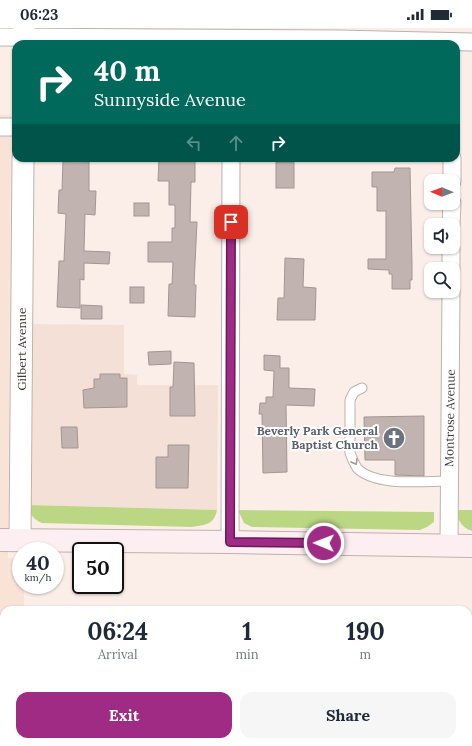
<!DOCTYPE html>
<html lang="en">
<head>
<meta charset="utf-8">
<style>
	body { margin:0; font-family:Lora,serif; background:#f6f6f7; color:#1f2937; height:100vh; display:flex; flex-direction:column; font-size:15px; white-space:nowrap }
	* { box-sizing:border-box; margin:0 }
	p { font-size:13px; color:#747a83 }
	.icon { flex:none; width:22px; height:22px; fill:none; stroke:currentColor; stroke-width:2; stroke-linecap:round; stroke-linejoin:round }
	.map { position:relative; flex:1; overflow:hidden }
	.drawer { position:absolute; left:0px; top:578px; width:472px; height:140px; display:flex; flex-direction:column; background:#fff; border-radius:12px 12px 0 0; box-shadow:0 1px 3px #0004 }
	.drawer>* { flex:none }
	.banner { position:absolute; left:12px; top:12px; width:448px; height:122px; border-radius:12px; box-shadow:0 1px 3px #0004; background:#00695c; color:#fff; overflow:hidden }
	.needle { width:26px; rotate:271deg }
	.tools { position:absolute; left:424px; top:146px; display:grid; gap:8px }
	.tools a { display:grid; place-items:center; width:36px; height:36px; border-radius:8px; background:#fff; box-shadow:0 1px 3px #0004; font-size:20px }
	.speed { position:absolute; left:12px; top:514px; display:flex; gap:8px; font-size:20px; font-weight:700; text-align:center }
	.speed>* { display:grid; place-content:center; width:52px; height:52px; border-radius:50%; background:#fff; box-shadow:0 1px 3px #0004; line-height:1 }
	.speed small { font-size:10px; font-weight:400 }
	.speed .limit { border:2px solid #111; border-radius:6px; background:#fff; color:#111 }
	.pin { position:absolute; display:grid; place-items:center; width:34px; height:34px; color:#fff; margin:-17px; border-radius:8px; box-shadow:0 2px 6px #0006 }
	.me { position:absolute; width:44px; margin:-22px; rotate:271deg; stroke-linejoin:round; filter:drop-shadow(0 0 3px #0008) }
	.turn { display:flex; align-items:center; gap:14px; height:84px; padding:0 16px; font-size:18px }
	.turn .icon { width:52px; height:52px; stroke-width:2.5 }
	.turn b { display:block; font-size:28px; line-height:34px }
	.lanes { display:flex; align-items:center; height:38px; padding:0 16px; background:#0003; justify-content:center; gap:20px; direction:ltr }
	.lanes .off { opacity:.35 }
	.eta { display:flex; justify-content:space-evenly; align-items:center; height:68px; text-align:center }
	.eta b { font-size:24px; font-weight:700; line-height:28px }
	.cta { display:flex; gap:8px; margin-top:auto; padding:8px 16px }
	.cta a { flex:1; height:46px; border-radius:12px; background:#a02b85; color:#fff; font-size:16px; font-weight:700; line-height:46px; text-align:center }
	.cta a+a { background:#f6f6f7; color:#1f2937 }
	.status { display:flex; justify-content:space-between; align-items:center; height:28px; padding:0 20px; background:#fff; direction:ltr }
	.status svg { height:11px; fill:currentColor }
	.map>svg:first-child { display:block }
</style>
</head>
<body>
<div class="status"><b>06:23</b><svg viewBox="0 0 49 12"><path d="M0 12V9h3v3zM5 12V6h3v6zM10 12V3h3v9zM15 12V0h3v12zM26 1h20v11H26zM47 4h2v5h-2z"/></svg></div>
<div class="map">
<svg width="472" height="718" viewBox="0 0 472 718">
	<rect width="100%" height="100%" fill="#fbeee8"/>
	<!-- built -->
	<polygon fill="#f4e0d7" points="29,296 124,297 124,346 137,347 137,357 218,357 217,482 28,477"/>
	<!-- industrial -->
	<polygon fill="#f9e2d6" points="0,87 11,87 8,530 21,530 21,557 24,557 24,582 4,582 4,714 22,714 22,718 0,718"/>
	<!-- green -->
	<g fill="#bbd783">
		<path d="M28 477 217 482C214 497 205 497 191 499L42 495C33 491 30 487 28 477Z"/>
		<polygon points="238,482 434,484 434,494 427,499 420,502 252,499 244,495"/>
		<path d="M455 482H472V503C461 499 459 493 455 482Z"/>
	</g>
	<!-- building -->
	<g fill="#c0b3b0" stroke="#a39593">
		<polygon points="159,131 195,132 195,154 191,154 190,194 197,194 194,257 196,257 195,289 168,288 169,256 172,256 173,234 148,234 148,214 172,214 172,200 175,200 175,177 169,177 169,153 158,153"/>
		<polygon points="63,133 89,134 89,163 96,163 95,187 85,186 84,223 110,224 109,236 84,235 84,252 80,251 80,280 57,279 59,233 64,233 66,186 58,185 59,162 62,162"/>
		<rect x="276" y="134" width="18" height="26"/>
		<polygon points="395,140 410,140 412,238 412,252 410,252 410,261 392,261 392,246 389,246 389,242 368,241 368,231 386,231 386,183 377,183 377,159 372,159 372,144 394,144"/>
		<rect x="134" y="175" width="15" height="13"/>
		<polygon points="285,230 304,231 303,259 316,260 315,292 277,292 278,270 284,270"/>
		<rect x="130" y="259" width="14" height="16"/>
		<polygon points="81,277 102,278 102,291 81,291"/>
		<polygon points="171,323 171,336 149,337 148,324"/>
		<polygon points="264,327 280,328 280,340 289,340 289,360 315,361 314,378 286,377 287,444 263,445 262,386 259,386 260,375 266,375 266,369 273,369 274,343 264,342"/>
		<polygon points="174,334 194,335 195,388 170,388 170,359 173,359"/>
		<polygon points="100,346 120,346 120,350 127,350 127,379 84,380 83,362 94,360 94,351 100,351"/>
		<polygon points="424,388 424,448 395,447 395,432 365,432 364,389"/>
		<polygon points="61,399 77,399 78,420 62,420"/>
		<polygon points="168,417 189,417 188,460 156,460 156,429 168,429"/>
	</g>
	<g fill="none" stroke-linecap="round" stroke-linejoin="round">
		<!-- service casing -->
		<g stroke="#beb2ac" stroke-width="11">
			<path id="service" d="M362 360 354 364 350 372V425C352 431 354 435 357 440 375 459 424 453 449 453"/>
		</g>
		<!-- minor casing -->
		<g stroke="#beb2ac" stroke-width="19">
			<g id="minor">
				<polyline points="0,9 338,11 472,14"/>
				<polyline points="0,99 16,99"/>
				<polyline points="452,153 452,130"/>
				<polyline points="451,197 452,175"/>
				<polyline points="451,241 451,219"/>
				<polyline points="230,514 231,130"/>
				<polyline points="449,517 451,263"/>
			</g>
		</g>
		<!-- tertiary casing -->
		<g stroke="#beb2ac" stroke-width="23">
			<g id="tertiary">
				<polyline points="24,16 24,0"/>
				<polyline points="20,512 23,130"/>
			</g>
		</g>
		<!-- secondary casing -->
		<g stroke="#beb2ac" stroke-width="24">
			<polyline id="secondary" points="0,512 230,514 472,518"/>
		</g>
		<!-- service -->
		<use href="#service" stroke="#fff" stroke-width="9"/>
		<!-- minor -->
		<use href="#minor" stroke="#fff" stroke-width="17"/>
		<!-- tertiary -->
		<use href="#tertiary" stroke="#fff" stroke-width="21"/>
		<!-- secondary -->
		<use href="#secondary" stroke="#fdeef2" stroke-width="22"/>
	</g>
	<!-- one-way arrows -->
	<defs><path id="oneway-chevron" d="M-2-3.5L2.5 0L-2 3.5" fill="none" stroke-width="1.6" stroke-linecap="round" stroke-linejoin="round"/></defs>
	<use stroke="#9e9b9a" href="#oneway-chevron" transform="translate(355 434) rotate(61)"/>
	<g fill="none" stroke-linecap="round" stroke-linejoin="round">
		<!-- route casing -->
		<g stroke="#681c56" stroke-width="10">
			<polyline id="route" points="231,194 230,514 324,515"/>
		</g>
		<!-- route -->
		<use href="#route" stroke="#a02b85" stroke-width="7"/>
	</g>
	<!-- icons -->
	<defs>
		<g id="church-disc" transform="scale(1.15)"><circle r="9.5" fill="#6b7280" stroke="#fefefe"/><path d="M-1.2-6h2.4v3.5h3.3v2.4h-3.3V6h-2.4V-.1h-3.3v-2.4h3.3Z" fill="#fff"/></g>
	</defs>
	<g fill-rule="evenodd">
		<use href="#church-disc" x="394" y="410"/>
	</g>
	<g text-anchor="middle" stroke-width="4" stroke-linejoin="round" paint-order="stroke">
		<!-- street labels -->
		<g font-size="12" fill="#3c3735" stroke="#fefefe">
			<text transform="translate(22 321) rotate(-90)" y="4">Gilbert Avenue</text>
			<text transform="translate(450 390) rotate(-89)" y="4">Montrose Avenue</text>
		</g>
		<!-- worship labels -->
		<g font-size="12" font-weight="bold" fill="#5b616d" stroke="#fefefe" text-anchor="end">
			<text x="378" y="407">Beverly Park General<tspan x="378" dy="14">Baptist Church</tspan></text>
		</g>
	</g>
</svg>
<div class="tools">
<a><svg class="needle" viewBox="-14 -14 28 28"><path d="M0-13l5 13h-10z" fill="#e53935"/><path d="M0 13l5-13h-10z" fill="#747a83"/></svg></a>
<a><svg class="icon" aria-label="sound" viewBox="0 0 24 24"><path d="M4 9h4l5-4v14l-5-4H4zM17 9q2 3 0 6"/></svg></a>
<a><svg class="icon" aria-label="search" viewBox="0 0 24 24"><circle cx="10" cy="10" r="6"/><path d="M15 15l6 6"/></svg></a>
</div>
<div class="speed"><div>40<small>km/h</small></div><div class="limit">50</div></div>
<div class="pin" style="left:231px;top:194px;background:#d93025"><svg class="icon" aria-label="arrive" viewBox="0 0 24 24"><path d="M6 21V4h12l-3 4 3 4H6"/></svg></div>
<svg class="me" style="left:324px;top:515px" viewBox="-20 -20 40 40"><circle r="17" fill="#a02b85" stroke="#fff" stroke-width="3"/><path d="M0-11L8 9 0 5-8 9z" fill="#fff"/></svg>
<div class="banner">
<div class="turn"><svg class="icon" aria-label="right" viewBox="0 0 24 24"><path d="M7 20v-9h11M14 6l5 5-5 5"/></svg><div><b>40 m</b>Sunnyside Avenue</div></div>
<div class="lanes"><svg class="icon off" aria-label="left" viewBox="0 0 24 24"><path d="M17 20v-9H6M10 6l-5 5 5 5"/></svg><svg class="icon off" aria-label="ahead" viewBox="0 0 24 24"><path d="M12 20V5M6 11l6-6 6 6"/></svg><svg class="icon" aria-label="right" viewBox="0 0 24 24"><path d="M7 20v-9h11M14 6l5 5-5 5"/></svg></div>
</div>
<section class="drawer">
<div class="eta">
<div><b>06:24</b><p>Arrival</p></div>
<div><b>1</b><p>min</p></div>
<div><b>190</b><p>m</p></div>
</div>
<div class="cta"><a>Exit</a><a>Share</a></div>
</section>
</div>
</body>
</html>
